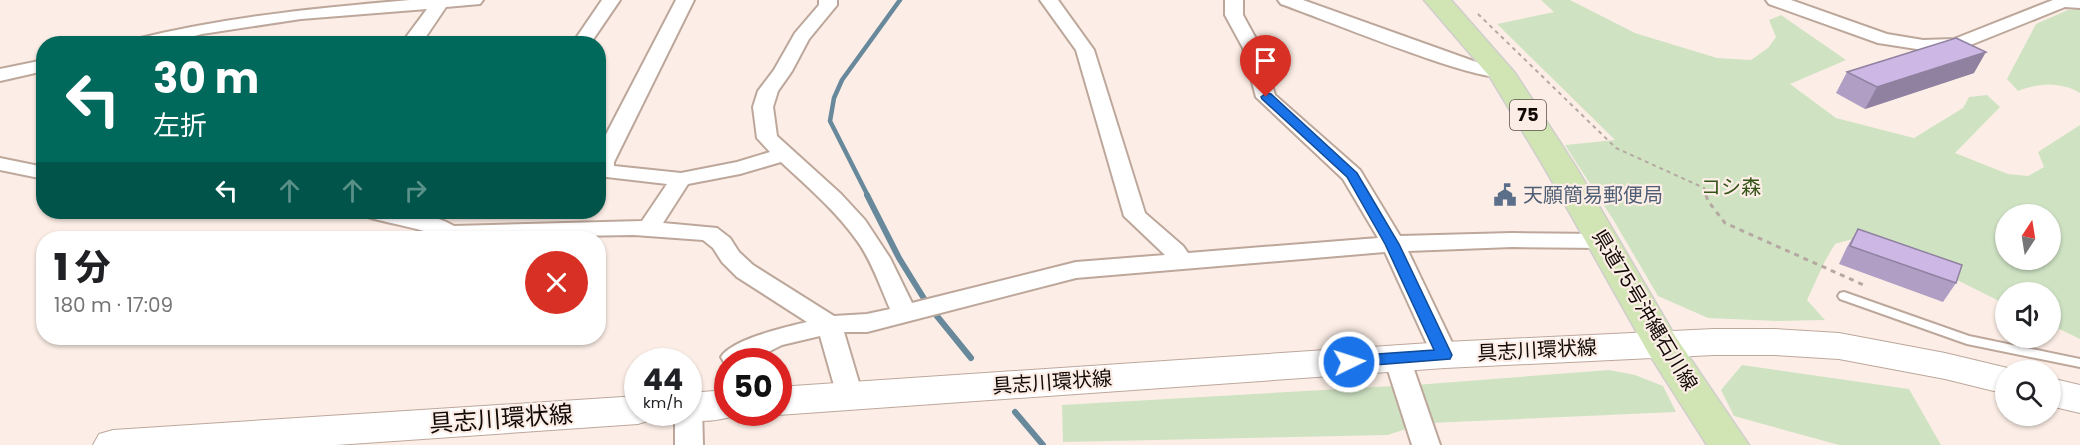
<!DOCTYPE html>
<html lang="ja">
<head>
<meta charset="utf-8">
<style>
	body { margin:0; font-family:Poppins,"Noto Sans JP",sans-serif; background:#f2f2f2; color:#202124; height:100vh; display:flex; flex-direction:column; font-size:22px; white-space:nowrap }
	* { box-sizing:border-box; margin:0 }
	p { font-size:20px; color:#757577 }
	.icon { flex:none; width:33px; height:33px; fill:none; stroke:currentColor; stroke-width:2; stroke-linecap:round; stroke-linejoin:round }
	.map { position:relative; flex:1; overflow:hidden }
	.sheet { position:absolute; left:36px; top:231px; width:570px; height:114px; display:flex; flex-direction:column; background:#fff; border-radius:24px; box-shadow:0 2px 4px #0004 }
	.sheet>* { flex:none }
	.top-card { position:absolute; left:36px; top:36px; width:570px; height:183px; border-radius:24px; box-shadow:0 2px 4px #0004; background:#00695c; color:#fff; overflow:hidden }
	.needle { width:39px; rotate:12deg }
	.fabs { position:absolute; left:1995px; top:204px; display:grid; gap:12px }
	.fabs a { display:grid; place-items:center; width:66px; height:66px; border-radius:50%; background:#fff; box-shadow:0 2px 4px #0004; font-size:30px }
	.speed { position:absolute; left:624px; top:348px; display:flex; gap:12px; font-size:30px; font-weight:700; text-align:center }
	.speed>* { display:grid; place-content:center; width:78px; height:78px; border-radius:50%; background:#fff; box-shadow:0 2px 4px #0004; line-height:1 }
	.speed small { font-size:15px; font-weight:400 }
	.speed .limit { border:9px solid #d22; background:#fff; color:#111 }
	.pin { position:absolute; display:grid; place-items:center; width:51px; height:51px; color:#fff; margin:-62px -26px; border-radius:50% 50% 50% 0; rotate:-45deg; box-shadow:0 0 6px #0007 }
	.pin .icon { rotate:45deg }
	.me { position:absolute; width:66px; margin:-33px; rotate:86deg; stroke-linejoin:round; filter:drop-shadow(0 0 4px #0008) }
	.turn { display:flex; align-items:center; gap:21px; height:126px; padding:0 18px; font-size:27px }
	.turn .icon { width:78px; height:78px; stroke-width:2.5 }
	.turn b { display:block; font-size:42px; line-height:51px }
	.lanes { display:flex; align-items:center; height:57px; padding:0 18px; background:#0003; justify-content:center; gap:30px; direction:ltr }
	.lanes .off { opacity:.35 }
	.round { display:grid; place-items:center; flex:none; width:63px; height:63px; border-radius:32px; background:#f2f2f2 }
	.overview { display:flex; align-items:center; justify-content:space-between; height:102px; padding:0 18px }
	h1 { font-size:36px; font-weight:800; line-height:45px }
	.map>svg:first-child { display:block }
</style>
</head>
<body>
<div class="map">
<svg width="2080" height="445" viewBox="0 0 2080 445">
	<rect width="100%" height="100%" fill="#fceee6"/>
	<!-- green -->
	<g fill="#cfe3c3" fill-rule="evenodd">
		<path d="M1541 0H1570L1635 33 1717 58 1751 60 1768 48 1776 37 1769 20 1781 15 1846 60 1790 84 1836 118 1914 138 1963 108 1969 97 1987 95 2000 107 1955 153 2008 174 2028 176 2044 167 2038 152 2080 125V339L2051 325 2050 292H2006L2005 304 1939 271 1856 238 1835 244 1825 261 1807 300 1825 320 1776 321 1708 318 1658 296 1614 221 1565 145 1615 140 1497 24 1554 12ZM2006 214H2050V260H2006Z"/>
		<path d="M2080 9V93C2062 82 2037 83 2018 91L2007 79 2036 24 2068 10Z"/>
		<polygon points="1742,365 1909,389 1941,445 1839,445 1734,416 1721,390"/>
		<polygon points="1609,370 1635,375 1663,386 1676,412 1430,423 1415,385"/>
		<polygon points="1393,386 1409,428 1388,435 1063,442 1062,405"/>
	</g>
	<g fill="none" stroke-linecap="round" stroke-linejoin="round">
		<!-- stream-far1 -->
		<polyline stroke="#68899b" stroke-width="4.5" points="868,196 830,121 834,98 842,80 900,0"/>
		<!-- stream -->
		<g stroke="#68899b" stroke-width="6">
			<polyline points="867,195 899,258 928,305 971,358"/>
			<polyline points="1015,412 1043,445"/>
		</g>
		<!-- lane casing -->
		<g stroke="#bda79b" stroke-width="4">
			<polygon id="lane" points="1844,292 1969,336 2080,359 2080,367 1967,344 1840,299 1838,296 1840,293"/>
		</g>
		<!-- street casing -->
		<g stroke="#bda79b" stroke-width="4">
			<g id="street">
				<path d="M410 0H483L480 4 446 7 421 44H401L427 9 301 19 202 34 163 44H129L132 40C224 17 316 8 410 0Z"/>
				<polygon points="602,0 620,0 590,44 572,44"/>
				<path d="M676 0H694L614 162V166L681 173 737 162 770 152 757 138 753 107 758 91 774 70 795 33 819 5V0H837V5L809 39 792 71 778 91 773 107 777 136 841 194 865 220 890 258 912 303 1076 262 1165 255 1124 216 1076 50 1040 0H1058L1094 50 1145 213 1183 246 1188 253 1378 238 1343 179 1256 97 1243 48 1225 15V0H1243V15L1261 48 1275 95 1360 170 1400 236 1512 233 1603 234 1611 236 1614 241 1611 246 1603 248 1512 247 1408 251 1458 355 1454 362 1445 364 1436 362 1432 355 1385 252 1076 278 867 332H844L863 396 859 403 850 406 841 403 837 396 820 336 782 345 748 362H728V364H725L721 357C732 339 786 327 807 322L737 277 722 262 713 248 703 240 634 235 443 238C420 227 393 225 368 217L365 212C394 212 429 211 454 226L642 221 667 184 598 176V150ZM781 162C808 187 837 212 858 242 872 262 880 286 890 309L867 314 834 316 753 265 739 252 730 238 717 228 663 223 688 184 740 174Z"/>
				<path d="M1278 0H1303L1479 63 1508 69 1510 73 1508 77C1479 84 1319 17 1281 4Z"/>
				<polygon points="1766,0 1791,0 1887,34 1923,40 1954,39 2053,0 2080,0 2080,8 2065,7 1963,48 1923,50 1878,43 1769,4"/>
				<polygon points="44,60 44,71 0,81 0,69"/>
				<polygon points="0,158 44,167 44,179 0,170"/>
				<polygon points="1397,349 1406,351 1410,358 1440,445 1412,445 1384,358 1388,351"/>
				<polygon points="689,397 699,400 702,407 703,445 675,445 675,412 688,412"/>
			</g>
		</g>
		<!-- secondary casing -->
		<g stroke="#bda79b" stroke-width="2">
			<g id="secondary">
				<polygon points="1714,329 1774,329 1839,333 1945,353 2016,370 2006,370 2006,394 1945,379 1839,359 1774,355 1714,355 1445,368 778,415 770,412 778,412 778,387 1445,342"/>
				<polygon points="2050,378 2080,385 2080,413 2050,406"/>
				<path d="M728 390V412L741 414C720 421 696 424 675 417L672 412H688V393Z"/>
				<polygon points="638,396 638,412 656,412 651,420 638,424 336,445 93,445 99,434 113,430"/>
			</g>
		</g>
		<!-- primary casing -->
		<g stroke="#d0cecd" stroke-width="3">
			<polygon id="primary" points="1424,0 1451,0 1515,73 1576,167 1675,336 1749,445 1707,445 1649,354 1544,167 1490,77"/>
		</g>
		<!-- path-far1 -->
		<polyline stroke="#b5a9a2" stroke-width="2" stroke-dasharray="4 4" stroke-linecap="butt" points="1478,14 1616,148 1704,188 1706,196"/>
		<!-- path -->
		<polyline stroke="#b5a9a2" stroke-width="3" stroke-dasharray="5 5" stroke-linecap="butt" points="1706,195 1708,201 1725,223 1866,286"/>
		<!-- lane -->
		<use href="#lane" fill="#fff" fill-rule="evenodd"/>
		<!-- street -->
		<use href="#street" fill="#fff" fill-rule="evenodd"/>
		<!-- secondary -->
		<use href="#secondary" fill="#fff" fill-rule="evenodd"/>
		<!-- primary -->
		<use href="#primary" fill="#d1e4b3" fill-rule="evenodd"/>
	</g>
	<!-- wall -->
	<g fill="#b09ec5">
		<polygon points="1847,72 1974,73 1865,109 1836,93"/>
		<polygon points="1858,229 1956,283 1943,302 1839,264 1847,247"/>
	</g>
	<!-- shaded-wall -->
	<polygon fill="#9081a0" points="1986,52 1974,73 1865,109 1877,87"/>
	<!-- building -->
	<g fill="#cdb8e5" stroke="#9081a0" stroke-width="1.5">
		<polygon points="1956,38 1986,52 1877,87 1847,72"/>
		<polygon points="1858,229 1962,265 1956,283 1850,246"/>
	</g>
	<!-- route -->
	<polygon fill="#1a73e8" stroke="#114b97" stroke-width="1.5" points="1266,93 1271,94 1357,173 1399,244 1452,355 1450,359 1349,367 1344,366 1341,362 1344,357 1349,356 1434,350 1385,244 1347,177 1262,99 1261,97"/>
	<!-- icons -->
	<defs>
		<g id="civic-bare" transform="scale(1.8)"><path d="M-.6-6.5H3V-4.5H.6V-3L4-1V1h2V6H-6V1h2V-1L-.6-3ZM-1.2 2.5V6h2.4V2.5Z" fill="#5c6f8a" stroke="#fceee6" stroke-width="2.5" paint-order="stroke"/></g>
	</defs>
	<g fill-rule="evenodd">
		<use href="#civic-bare" x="1505" y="195"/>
	</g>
	<g text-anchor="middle" stroke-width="4.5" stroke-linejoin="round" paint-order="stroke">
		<!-- shield labels -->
		<rect fill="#fceee6" stroke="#584e49" stroke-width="1.5" x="1510" y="100" width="36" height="30" rx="4.5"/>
		<g font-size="18" font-weight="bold" fill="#120a06">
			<text x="1528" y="121">75</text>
		</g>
		<!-- park labels -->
		<g font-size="20" fill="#335317" stroke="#fceee6">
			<text x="1731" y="194">コシ森</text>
		</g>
		<!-- service labels -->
		<g font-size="20" fill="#4e5e75" stroke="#fceee6" text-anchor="start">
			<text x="1523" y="202">天願簡易郵便局</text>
		</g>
		<!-- street labels -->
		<g font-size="20" fill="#120a06" stroke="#fceee6">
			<text transform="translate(1645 310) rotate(59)" y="7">県道75号沖縄石川線</text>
			<text transform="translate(1537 350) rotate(-3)" y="7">具志川環状線</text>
			<text transform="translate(1052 382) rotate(-4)" y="7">具志川環状線</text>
		</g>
		<!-- near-street labels -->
		<g font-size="24" fill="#120a06" stroke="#fceee6">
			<text transform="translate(501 419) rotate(-4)" y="8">具志川環状線</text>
		</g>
	</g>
</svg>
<div class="fabs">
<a><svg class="needle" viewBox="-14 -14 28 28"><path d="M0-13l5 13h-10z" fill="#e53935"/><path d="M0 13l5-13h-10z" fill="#757577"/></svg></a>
<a><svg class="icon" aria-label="sound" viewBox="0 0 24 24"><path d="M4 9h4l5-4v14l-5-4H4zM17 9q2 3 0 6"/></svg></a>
<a><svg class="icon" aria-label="search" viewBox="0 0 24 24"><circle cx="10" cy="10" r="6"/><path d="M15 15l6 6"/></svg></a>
</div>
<div class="speed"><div>44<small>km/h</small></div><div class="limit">50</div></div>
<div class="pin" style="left:1266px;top:97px;background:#d93025"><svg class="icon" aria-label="arrive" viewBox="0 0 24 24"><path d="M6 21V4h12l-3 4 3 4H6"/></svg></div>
<svg class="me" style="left:1349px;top:362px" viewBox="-20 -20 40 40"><circle r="17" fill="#1a73e8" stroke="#fff" stroke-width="3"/><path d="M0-11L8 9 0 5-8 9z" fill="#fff"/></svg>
<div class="top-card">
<div class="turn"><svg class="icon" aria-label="left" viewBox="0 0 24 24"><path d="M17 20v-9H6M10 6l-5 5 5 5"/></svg><div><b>30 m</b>左折</div></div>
<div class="lanes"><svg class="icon" aria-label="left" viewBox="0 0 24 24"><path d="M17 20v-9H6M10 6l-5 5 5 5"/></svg><svg class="icon off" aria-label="ahead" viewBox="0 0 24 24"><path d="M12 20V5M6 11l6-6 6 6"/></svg><svg class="icon off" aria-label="ahead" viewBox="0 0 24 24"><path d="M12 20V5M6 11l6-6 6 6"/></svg><svg class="icon off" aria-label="right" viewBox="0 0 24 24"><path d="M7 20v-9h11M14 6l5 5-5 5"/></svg></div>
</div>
<section class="sheet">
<div class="overview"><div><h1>1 分</h1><p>180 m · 17:09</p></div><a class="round" style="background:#d93025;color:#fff"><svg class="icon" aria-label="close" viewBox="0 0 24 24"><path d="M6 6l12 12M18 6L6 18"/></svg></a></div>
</section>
</div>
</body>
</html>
